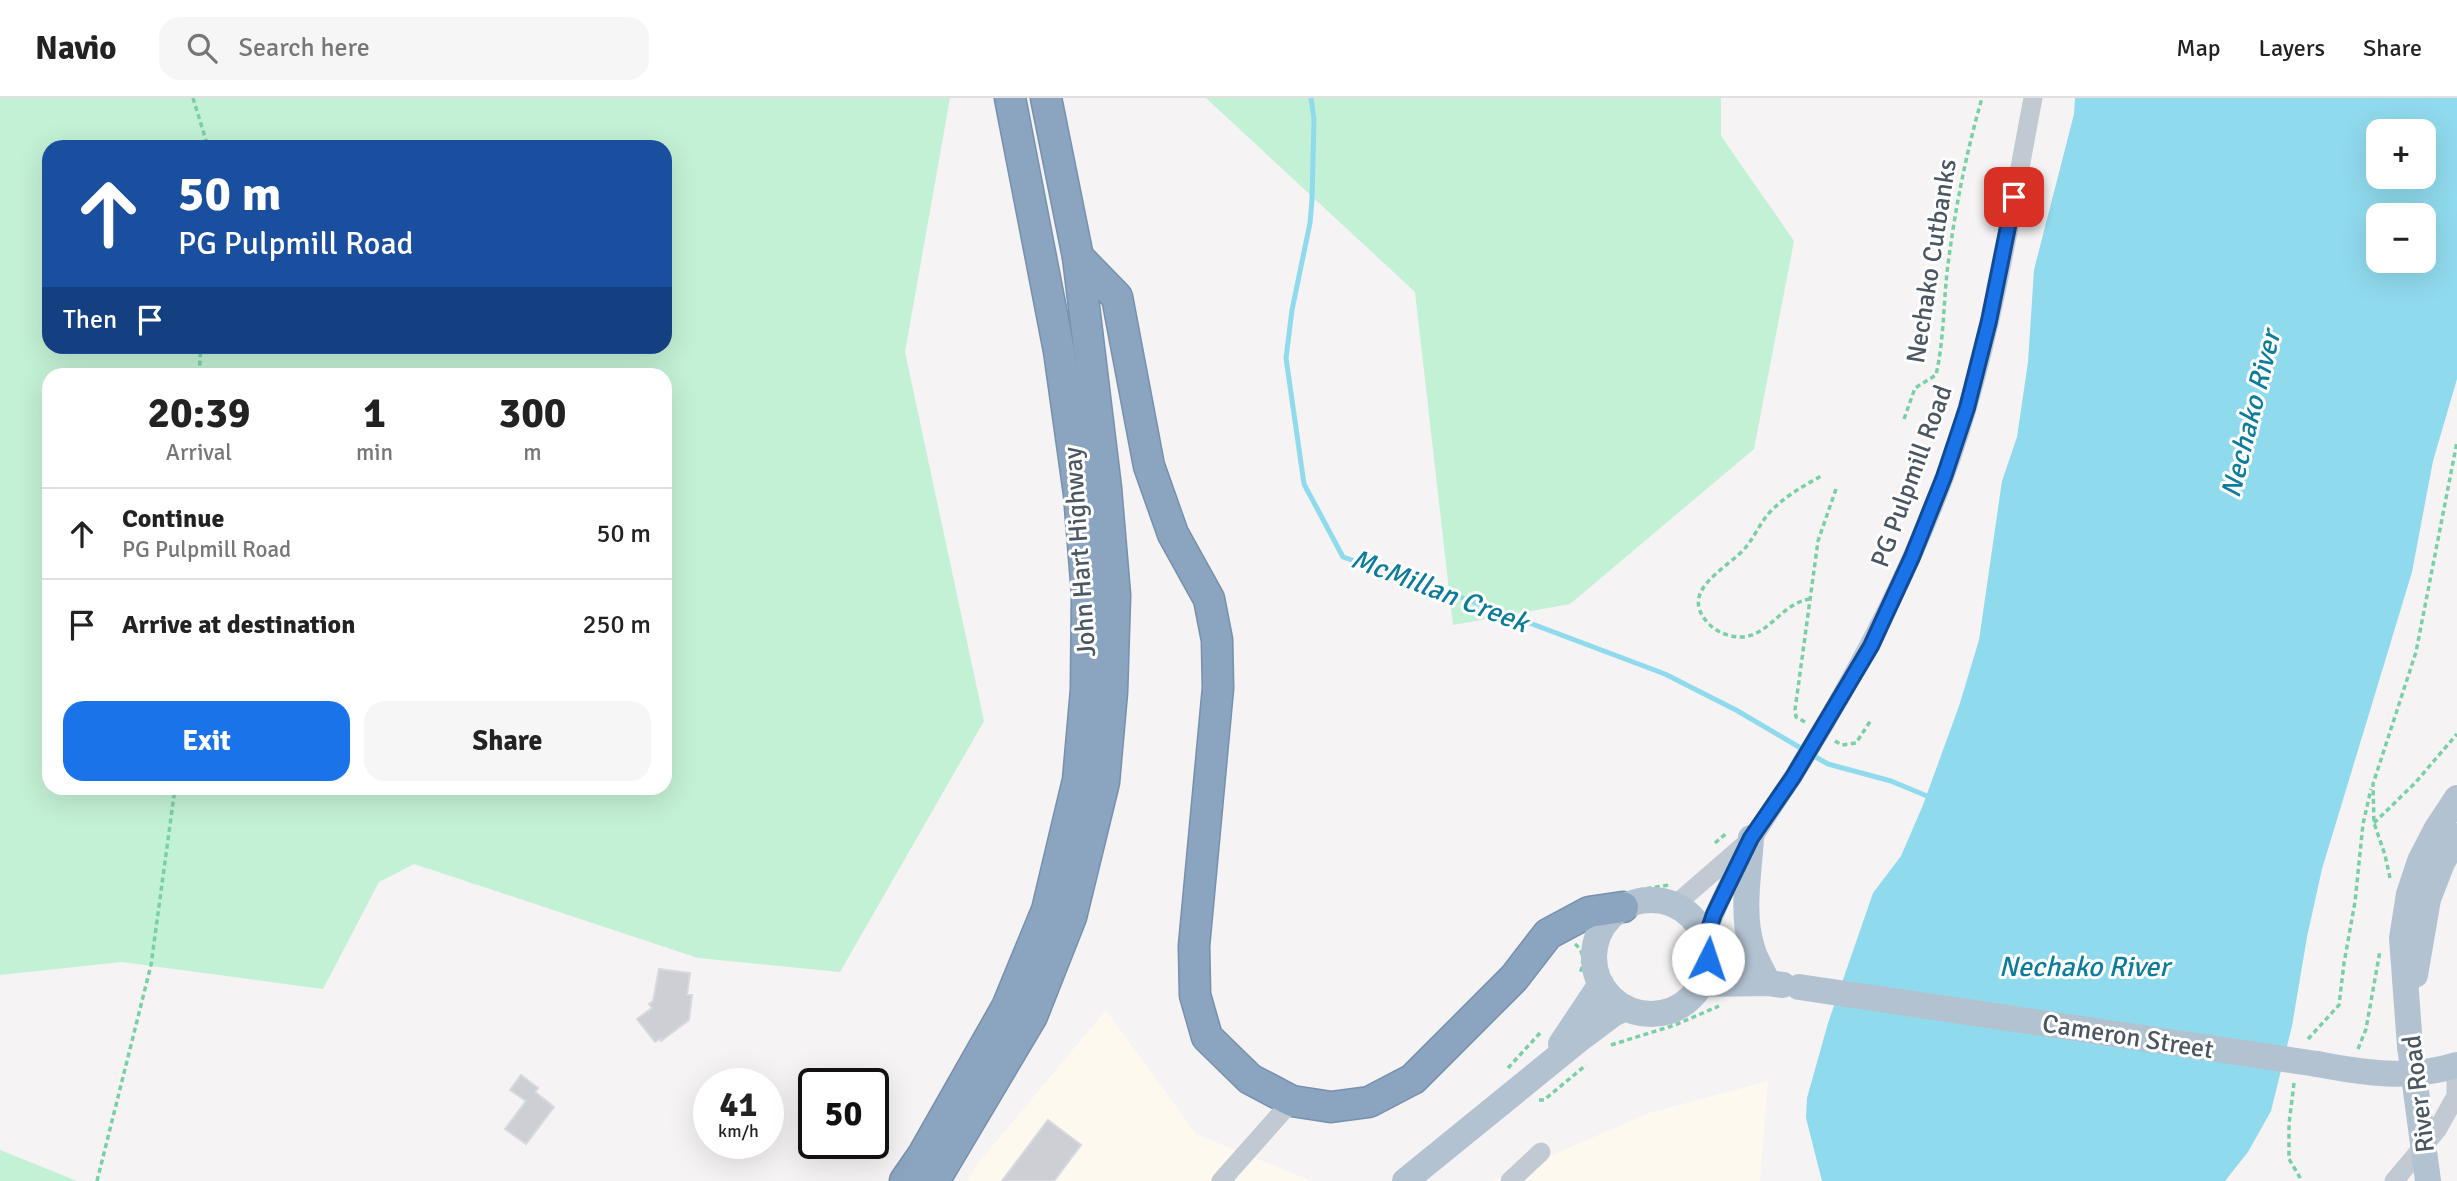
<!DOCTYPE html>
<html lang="en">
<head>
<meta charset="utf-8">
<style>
	body { margin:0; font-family:Signika,sans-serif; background:#f6f6f6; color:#222; height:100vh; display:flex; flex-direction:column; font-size:26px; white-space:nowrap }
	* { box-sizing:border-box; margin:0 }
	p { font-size:23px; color:#767676 }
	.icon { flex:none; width:38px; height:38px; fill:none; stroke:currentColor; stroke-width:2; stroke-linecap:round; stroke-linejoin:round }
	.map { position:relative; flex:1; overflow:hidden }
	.sheet { position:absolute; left:42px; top:270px; width:630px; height:427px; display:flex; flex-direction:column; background:#fff; border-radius:21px; box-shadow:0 7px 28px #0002 }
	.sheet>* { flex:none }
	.guide { position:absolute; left:42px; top:42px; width:630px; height:214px; border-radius:21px; box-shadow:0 7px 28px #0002; background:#1a4fa0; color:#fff; overflow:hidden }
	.tools { position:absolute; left:2366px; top:21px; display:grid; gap:14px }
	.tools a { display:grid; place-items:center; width:70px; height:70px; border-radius:14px; background:#fff; box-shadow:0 7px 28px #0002; font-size:35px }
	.speed { position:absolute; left:693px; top:970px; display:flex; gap:14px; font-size:35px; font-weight:700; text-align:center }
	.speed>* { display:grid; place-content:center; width:91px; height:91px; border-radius:50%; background:#fff; box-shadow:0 7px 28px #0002; line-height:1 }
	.speed small { font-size:18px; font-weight:400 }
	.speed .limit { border:4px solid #111; border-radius:10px; background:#fff; color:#111 }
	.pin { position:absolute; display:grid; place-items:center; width:60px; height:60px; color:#fff; margin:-30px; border-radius:14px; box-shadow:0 4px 10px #0006 }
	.me { position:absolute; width:77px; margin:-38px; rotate:4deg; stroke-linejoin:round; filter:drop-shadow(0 0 5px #0008) }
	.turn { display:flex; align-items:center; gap:24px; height:147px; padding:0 21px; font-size:32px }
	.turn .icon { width:91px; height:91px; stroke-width:2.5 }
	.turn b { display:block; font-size:49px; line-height:60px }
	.then { display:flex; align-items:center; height:66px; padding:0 21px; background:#0003; gap:14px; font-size:26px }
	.eta { display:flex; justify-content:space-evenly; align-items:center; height:119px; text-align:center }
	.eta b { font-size:42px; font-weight:700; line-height:49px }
	.cta { display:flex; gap:14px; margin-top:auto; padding:14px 21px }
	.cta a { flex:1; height:80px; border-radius:21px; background:#1a73e8; color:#fff; font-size:28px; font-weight:700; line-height:80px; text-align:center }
	.cta a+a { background:#f6f6f6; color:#222 }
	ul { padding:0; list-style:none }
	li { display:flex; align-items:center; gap:21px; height:91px; padding:0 21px; border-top:2px solid #e0e0e0 }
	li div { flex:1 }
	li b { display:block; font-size:26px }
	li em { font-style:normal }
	header { display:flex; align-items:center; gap:42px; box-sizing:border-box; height:98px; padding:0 35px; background:#fff; border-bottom:2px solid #e0e0e0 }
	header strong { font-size:33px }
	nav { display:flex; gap:38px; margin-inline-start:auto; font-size:24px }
	.search { width:490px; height:63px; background:#f6f6f6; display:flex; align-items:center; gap:18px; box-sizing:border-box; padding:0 24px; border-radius:21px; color:#767676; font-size:26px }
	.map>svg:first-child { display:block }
</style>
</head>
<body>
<header>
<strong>Navio</strong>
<div class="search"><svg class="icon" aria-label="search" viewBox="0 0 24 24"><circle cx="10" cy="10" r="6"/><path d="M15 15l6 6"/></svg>Search here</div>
<nav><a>Map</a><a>Layers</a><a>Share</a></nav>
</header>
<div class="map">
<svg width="2457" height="1083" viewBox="0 0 2457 1083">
	<rect width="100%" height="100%" fill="#f5f3f3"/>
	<!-- commercial -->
	<g fill="#fdf9ef">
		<polygon points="1106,912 1196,1036 1312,1083 967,1083 979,1064"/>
		<polygon points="1768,983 1760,1083 1492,1083 1649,1015"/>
	</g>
	<!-- green -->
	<g fill="#c3f1d5" fill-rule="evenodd">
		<path d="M0 0H950L905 254 984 623 840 874 698 860 414 766 379 784 323 891 122 864 0 877ZM49 49H665V248H49ZM49 276H665V690H49Z"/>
		<polygon points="1206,0 1721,0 1721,38 1794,143 1754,351 1570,506 1453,527 1415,194"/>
		<polygon points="0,1052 77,1083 0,1083"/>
	</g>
	<!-- water -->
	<path fill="#90daee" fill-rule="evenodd" d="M2075 0H2457V281L2433 363 2412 474 2322 771 2307 839 2292 928 2271 1013 2248 1054 2225 1083H1822L1806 1020 1807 1000 1828 925 1873 795 1901 758 1923 707 1959 608 1979 542 2002 383 2017 339 2028 264 2034 172 2074 16ZM2378 33H2424V79H2378ZM2378 117H2424V163H2378Z"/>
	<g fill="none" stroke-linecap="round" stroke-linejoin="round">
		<!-- stream -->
		<g stroke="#90daee" stroke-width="5">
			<polyline points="1311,0 1314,21 1312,102 1310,125 1292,212 1286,260 1304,386 1343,459 1466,501 1665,576 1736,612 1804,652"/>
			<polyline points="1812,657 1828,666 1891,683 1927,698"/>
		</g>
	</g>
	<!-- building -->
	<g fill="#cdcfd5" stroke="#d7d9de" stroke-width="2">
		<polygon points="659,871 690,875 687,897 692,897 689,922 661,943 660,941 655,944 637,921 652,910 649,906 653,903"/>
		<polygon points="521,977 538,990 535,994 554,1009 526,1046 505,1031 526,1003 510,992"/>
		<polygon points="1048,1022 1081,1047 1054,1083 1002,1083"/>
	</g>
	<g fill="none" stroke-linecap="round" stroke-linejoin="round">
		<!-- highway casing -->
		<g stroke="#7690ad" stroke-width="33">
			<g id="highway">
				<polyline points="1078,159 1117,199 1149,368 1173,436 1209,501 1217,542 1218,590 1194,848 1195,897 1207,939 1250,981 1292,1003 1331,1009 1369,1004 1413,981 1514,880 1548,836 1589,814 1623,809"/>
				<polyline points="905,1083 923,1057 1007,909 1047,812 1078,682 1086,592 1087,496 1079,396 1059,253 1010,0"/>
				<polyline points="934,1083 1032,918 1071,819 1104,684 1112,594 1115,497 1106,390 1078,159 1046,0"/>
			</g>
		</g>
		<!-- path -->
		<g stroke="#7ad0a6" stroke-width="3.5" stroke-dasharray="5 3.5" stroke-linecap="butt">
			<polyline points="193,0 208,49"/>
			<polyline points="199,276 201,248"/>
			<path d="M1904 321 1915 290 1936 277C1945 237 1943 199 1949 159 1956 106 1967 52 1982 0"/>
			<path d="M1810 501C1781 505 1770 538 1741 539 1729 539 1716 534 1708 525 1677 492 1729 470 1746 449 1755 438 1760 425 1770 414 1785 398 1805 387 1823 377"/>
			<polyline points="1805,624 1796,619 1795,612 1818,443 1836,391"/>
			<polyline points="1835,643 1842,647 1856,645 1871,622"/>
			<polyline points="2374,725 2415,685 2457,636"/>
			<polyline points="1715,745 1728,734"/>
			<polyline points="2390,780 2385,757 2374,725 2373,686 2416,554 2457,344"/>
			<polyline points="1638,792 1669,787"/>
			<path d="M1575 846C1586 855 1583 865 1580 877"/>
			<polyline points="2308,941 2339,907 2344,865 2355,804 2363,726 2371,691"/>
			<polyline points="1611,947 1675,927 1719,908"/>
			<polyline points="2358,951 2366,931 2380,853"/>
			<polyline points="1508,970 1540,935"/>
			<polyline points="2294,985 2289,1026 2289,1061 2302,1083"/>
			<polyline points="1539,1002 1544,1002 1586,967"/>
			<polyline points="97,1083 151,867 175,690"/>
		</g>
		<!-- minor -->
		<g stroke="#c1cad2" stroke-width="19">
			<path d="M1826 624C1884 525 1935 421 1967 311 1997 209 2013 104 2033 0"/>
			<polyline points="1675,807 1743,748"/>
			<path d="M1705 843C1724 783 1758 730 1793 679"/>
			<polyline points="1221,1083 1292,1003"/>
			<polyline points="1510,1083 1541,1054"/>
			<polyline points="2394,1083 2437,1032 2456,998 2456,968"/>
		</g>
		<!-- major -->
		<g stroke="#b3c2d1" stroke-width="26">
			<path d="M1751 740C1749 775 1741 815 1752 850 1755 862 1763 873 1768 885"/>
			<circle cx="1651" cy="859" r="57"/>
			<polyline points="1706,845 1722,858 1768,885"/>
			<polyline points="2415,877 2428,801 2442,765 2457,738"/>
			<polyline points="1701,886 1768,885 1783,887"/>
			<polyline points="1561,946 1601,886"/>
			<polyline points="2410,948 2402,840 2409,796 2420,763 2436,732 2457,700"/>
			<path d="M2317 966C2365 975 2409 982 2457 967"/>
			<polyline points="1405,1083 1581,940 1613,916 1626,910"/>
		</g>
		<!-- highway -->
		<use href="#highway" stroke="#8ba5c1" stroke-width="30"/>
		<!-- minor-bridge -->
		<polyline stroke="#c1cad2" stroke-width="19" points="1793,679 1826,624"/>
		<!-- major-bridge -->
		<g stroke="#b3c2d1" stroke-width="26">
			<polyline points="1799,889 2317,966"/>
			<polyline points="2410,948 2428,1083"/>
		</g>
	</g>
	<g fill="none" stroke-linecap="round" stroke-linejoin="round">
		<!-- route casing -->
		<g stroke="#114b97" stroke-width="18">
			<polyline id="route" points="1708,861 1705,843 1714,816 1751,740 1793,679 1871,548 1912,459 1944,379 1967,310 1989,223 2014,99"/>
		</g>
		<!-- route -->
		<use href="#route" stroke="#1a73e8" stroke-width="12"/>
	</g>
	<g text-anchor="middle" stroke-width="6" stroke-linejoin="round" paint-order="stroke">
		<!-- street labels -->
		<g font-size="26" fill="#4a5661" stroke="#fff">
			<text transform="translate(1931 163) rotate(-81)" y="9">Nechako Cutbanks</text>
			<text transform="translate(1911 378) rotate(-70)" y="9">PG Pulpmill Road</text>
			<text transform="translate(1079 454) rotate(-94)" y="9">John Hart Highway</text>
			<text transform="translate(2128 938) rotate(9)" y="9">Cameron Street</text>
			<text transform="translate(2418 996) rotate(-97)" y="9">River Road</text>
		</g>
		<!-- water labels -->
		<g font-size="28" font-style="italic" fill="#0c7c9b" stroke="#fff">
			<text transform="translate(2250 316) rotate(-76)" y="10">Nechako River</text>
			<text transform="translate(1440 492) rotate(21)" y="10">McMillan Creek</text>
			<text x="2084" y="878">Nechako River</text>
		</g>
	</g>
</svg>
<div class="tools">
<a>+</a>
<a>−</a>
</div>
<div class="speed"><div>41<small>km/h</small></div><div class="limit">50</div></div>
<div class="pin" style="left:2014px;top:99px;background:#d93025"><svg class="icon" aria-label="arrive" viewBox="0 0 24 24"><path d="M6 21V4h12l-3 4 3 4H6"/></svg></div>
<svg class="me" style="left:1708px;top:861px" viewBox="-20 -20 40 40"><circle r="19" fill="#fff"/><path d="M0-13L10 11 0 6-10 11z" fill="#1a73e8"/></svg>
<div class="guide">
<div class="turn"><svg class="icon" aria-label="ahead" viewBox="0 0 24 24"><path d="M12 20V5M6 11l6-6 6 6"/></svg><div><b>50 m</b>PG Pulpmill Road</div></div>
<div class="then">Then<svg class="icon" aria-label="arrive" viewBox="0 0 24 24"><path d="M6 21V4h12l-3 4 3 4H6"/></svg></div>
</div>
<section class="sheet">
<div class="eta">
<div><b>20:39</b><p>Arrival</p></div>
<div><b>1</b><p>min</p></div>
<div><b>300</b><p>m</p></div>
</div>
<ul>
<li><svg class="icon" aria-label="ahead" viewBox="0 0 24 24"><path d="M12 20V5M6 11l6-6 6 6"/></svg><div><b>Continue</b><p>PG Pulpmill Road</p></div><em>50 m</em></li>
<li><svg class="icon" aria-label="arrive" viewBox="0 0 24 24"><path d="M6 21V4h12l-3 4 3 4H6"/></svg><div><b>Arrive at destination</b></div><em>250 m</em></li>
</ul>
<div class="cta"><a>Exit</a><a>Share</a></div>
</section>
</div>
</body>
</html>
